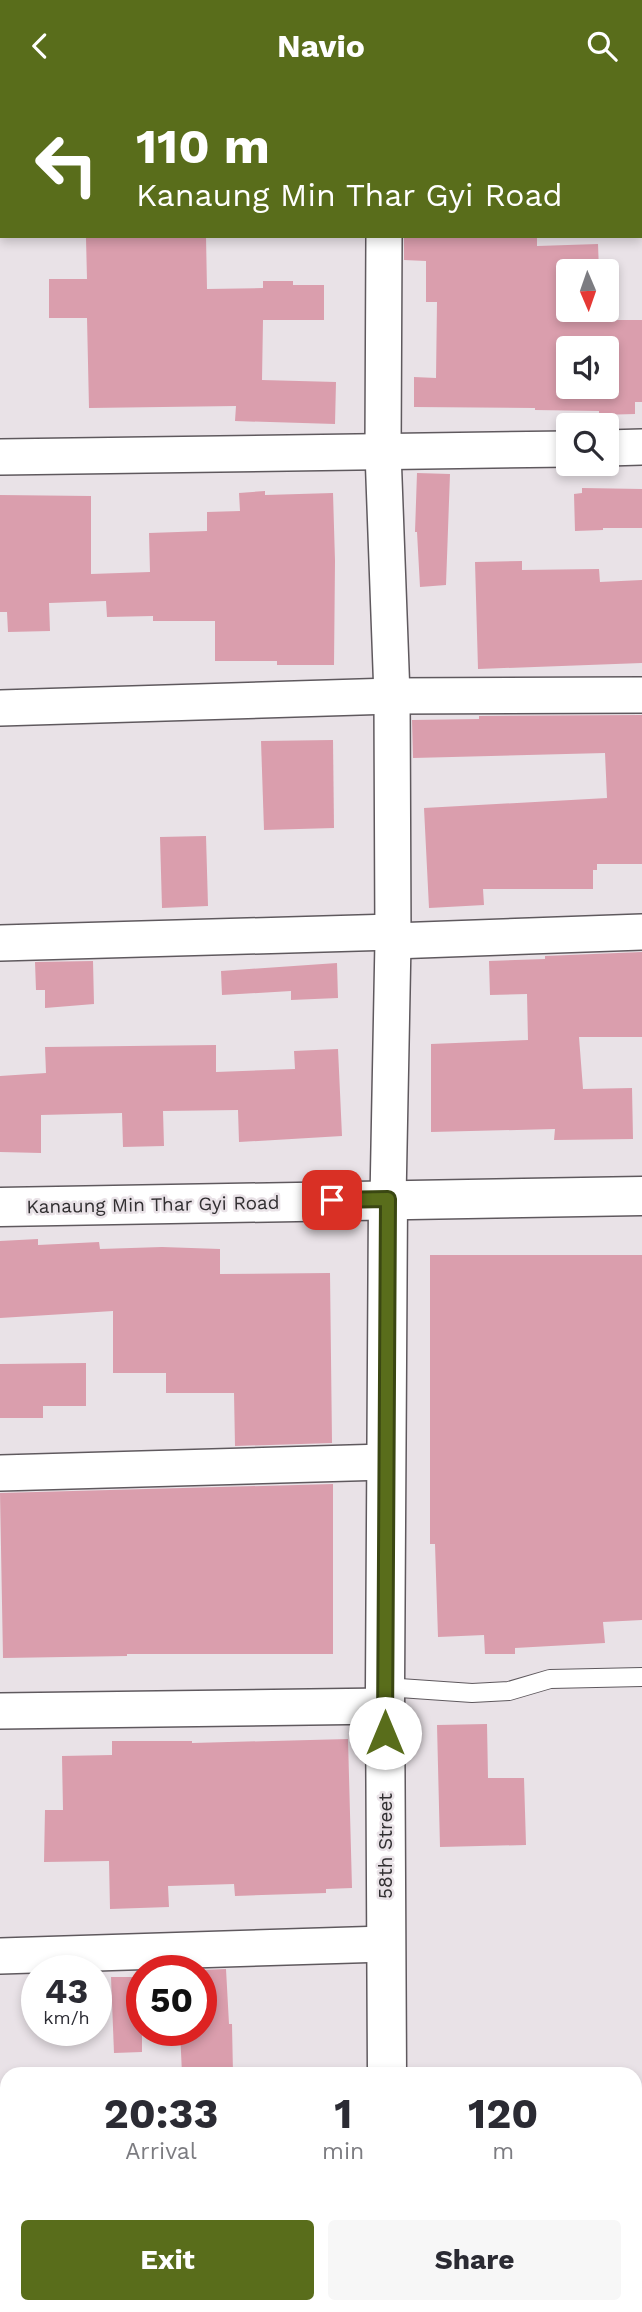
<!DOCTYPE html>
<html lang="en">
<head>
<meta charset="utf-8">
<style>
	body { margin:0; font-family:"Work Sans",sans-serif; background:#f7f7f7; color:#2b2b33; height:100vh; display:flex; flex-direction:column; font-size:26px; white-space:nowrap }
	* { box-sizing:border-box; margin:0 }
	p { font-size:23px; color:#7c7c81 }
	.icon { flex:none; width:38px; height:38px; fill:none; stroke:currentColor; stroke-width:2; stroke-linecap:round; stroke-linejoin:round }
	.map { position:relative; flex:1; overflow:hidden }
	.sheet { position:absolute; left:0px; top:1976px; width:642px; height:247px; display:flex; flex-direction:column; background:#fff; border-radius:21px 21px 0 0; box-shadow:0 4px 10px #0003 }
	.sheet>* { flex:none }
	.top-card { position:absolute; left:0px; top:0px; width:642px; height:147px; box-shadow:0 4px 10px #0003; background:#596d1b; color:#fff; overflow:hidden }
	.needle { width:46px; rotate:178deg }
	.tools { position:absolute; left:556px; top:168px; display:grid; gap:14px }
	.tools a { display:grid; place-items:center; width:63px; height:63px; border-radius:7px; background:#fff; box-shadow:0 4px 10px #0003; font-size:35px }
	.speed { position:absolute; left:21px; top:1864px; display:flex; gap:14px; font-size:35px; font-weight:700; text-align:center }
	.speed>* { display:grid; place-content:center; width:91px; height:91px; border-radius:50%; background:#fff; box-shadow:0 4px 10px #0003; line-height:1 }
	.speed small { font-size:18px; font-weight:400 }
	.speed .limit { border:10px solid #d22; background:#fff; color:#111 }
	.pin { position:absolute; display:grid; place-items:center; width:60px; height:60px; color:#fff; margin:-30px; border-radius:14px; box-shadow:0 4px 10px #0006 }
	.me { position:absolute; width:77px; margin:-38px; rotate:0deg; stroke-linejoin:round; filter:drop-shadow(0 0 5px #0008) }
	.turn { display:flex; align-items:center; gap:24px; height:147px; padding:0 21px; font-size:32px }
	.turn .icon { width:91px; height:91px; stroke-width:2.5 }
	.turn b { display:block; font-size:49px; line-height:60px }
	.eta { display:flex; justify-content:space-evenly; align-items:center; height:119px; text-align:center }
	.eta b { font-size:42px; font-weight:700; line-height:49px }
	.cta { display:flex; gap:14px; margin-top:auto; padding:14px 21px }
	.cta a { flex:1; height:80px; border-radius:7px; background:#596d1b; color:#fff; font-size:28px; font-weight:700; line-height:80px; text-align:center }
	.cta a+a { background:#f7f7f7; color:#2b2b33 }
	header { display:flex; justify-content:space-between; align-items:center; height:91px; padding:0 21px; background:#596d1b; color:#fff; font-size:32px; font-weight:700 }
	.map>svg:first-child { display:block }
</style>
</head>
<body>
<header><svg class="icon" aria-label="back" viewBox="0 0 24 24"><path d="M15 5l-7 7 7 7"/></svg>Navio<svg class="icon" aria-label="search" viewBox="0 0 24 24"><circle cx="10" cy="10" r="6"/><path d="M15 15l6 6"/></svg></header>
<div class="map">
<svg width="642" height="2221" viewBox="0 0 642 2221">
	<rect width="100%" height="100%" fill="#e9e2e7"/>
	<!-- building -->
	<g fill="#da9ead" fill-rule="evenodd">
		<polygon points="206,145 207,198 263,197 263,190 293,190 293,194 324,194 324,229 263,229 262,289 336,291 335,333 235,330 236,315 89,317 87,227 49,227 49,188 87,188 86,147"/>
		<path d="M404 145H537V155L598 153 599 180H569V219H601V229H642V311H635V323L599 324V320L535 319V317L414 316V286L436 287 437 211H426V170L404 169ZM569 257H607V296H569Z"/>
		<polygon points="417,382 450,383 446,494 420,496 417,441 415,441"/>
		<polygon points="582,397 642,398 642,437 603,437 603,439 575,440 574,403 582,402"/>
		<polygon points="265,400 265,404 333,402 335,470 334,574 277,574 277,570 215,570 215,530 153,530 153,525 107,526 106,510 49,512 50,540 8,541 7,521 0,521 0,404 91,405 91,483 150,481 149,442 207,440 207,421 240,420 239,402"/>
		<polygon points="522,470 522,479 599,478 600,491 642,489 642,572 478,578 475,471"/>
		<polygon points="642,624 642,773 597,773 597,779 593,779 593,798 483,798 484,814 429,817 424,717 607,707 605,662 413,667 412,629 479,628 479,625"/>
		<polygon points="333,649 334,737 264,739 261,650"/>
		<polygon points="206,745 208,815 162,817 160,746"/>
		<polygon points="642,861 642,946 579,946 583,998 632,997 633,1048 554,1049 555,1038 431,1041 431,953 528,949 527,903 490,904 489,870 545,868 545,865"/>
		<polygon points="93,870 94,913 45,917 45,899 36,899 35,871"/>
		<polygon points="337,872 338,907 291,909 291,900 222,904 221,880"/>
		<polygon points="216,954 216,981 295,978 294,960 338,958 342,1045 239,1051 238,1019 163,1020 164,1055 123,1056 122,1022 41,1024 41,1062 0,1061 0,985 46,982 45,956"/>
		<polygon points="38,1148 38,1154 99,1151 100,1158 162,1156 220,1158 220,1183 330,1182 332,1352 235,1355 234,1302 166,1302 166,1282 113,1282 113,1220 0,1227 0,1150"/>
		<polygon points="430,1164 642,1164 642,1529 603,1531 605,1552 515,1557 515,1563 485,1563 484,1544 438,1546 435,1453 430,1453"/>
		<polygon points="86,1272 86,1315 43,1315 43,1327 0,1327 0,1273"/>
		<polygon points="333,1393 333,1563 127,1563 127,1565 3,1567 0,1402"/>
		<polygon points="487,1633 488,1687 524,1687 526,1754 440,1756 437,1634"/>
		<polygon points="348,1648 352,1797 326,1798 326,1802 235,1805 234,1793 168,1795 169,1816 110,1818 109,1770 44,1771 45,1719 63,1719 62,1665 112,1664 112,1650 192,1650 192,1652"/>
		<polygon points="226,1878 229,1933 232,1933 233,1983 182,1983 180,1939 201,1939 201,1879"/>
		<polygon points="111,1886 142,1886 142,1961 114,1962"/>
	</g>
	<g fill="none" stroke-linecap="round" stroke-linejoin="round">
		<!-- lane casing -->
		<g stroke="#5f595e" stroke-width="20">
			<polyline id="lane" points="385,1596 472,1602 509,1600 550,1588 642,1586"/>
		</g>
		<!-- street casing -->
		<g stroke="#5f595e" stroke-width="38">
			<g id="street">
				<polyline points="380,0 380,2"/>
				<polyline points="640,102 642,102"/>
				<polyline points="0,110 2,110"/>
				<polyline points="384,145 383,361 392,605 393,850 388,1108"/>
				<polyline points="607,357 642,356"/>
				<polyline points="0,366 569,358"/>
				<polyline points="0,617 392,605 642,604"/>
				<polyline points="393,850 642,841"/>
				<polyline points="0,852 393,841"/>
				<polyline points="0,1382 385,1371"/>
				<polyline points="0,1620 385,1615"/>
				<polyline points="0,1865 385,1853"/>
				<polyline points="635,2104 642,2104"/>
				<polyline points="0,2117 7,2117"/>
			</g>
		</g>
		<!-- secondary casing -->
		<g stroke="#5f595e" stroke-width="41">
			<g id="secondary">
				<polyline points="0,1116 642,1105"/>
				<polyline points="387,1983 385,1596 388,1108"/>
				<polyline points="391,2216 391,2221"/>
			</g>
		</g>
		<!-- lane -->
		<use href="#lane" stroke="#fff" stroke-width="18"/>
		<!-- street -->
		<use href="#street" stroke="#fff" stroke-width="35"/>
		<!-- secondary -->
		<use href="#secondary" stroke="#fff" stroke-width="38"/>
	</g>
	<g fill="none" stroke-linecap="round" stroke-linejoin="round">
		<!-- route casing -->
		<g stroke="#3a4712" stroke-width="18">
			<polyline id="route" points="332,1109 388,1108 385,1642"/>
		</g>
		<!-- route -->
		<use href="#route" stroke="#596d1b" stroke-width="12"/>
	</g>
	<g text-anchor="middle" stroke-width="5" stroke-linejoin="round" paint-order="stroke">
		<!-- street labels -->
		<g font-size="19" fill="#312f31" stroke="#e9e2e7">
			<text transform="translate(153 1113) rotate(-1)" y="7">Kanaung Min Thar Gyi Road</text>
			<text transform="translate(385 1755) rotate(-90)" y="7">58th Street</text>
		</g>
	</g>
</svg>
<div class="tools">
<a><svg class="needle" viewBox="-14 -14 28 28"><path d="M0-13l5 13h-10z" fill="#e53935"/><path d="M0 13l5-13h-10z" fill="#7c7c81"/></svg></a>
<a><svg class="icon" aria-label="sound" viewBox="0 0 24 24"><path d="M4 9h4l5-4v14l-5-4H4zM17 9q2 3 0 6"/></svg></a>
<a><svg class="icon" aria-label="search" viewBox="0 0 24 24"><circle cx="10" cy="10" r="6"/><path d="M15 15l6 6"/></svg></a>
</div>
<div class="speed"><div>43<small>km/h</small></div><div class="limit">50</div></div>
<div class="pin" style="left:332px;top:1109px;background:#d93025"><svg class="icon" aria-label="arrive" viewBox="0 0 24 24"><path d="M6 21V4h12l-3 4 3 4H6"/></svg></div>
<svg class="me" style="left:385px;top:1642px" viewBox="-20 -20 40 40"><circle r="19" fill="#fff"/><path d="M0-13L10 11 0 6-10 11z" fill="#596d1b"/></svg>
<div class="top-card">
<div class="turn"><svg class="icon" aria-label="left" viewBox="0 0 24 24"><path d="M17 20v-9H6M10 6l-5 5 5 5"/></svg><div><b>110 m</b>Kanaung Min Thar Gyi Road</div></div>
</div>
<section class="sheet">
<div class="eta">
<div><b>20:33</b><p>Arrival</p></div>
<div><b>1</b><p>min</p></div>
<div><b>120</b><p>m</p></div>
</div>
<div class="cta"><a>Exit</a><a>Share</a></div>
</section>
</div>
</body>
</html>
